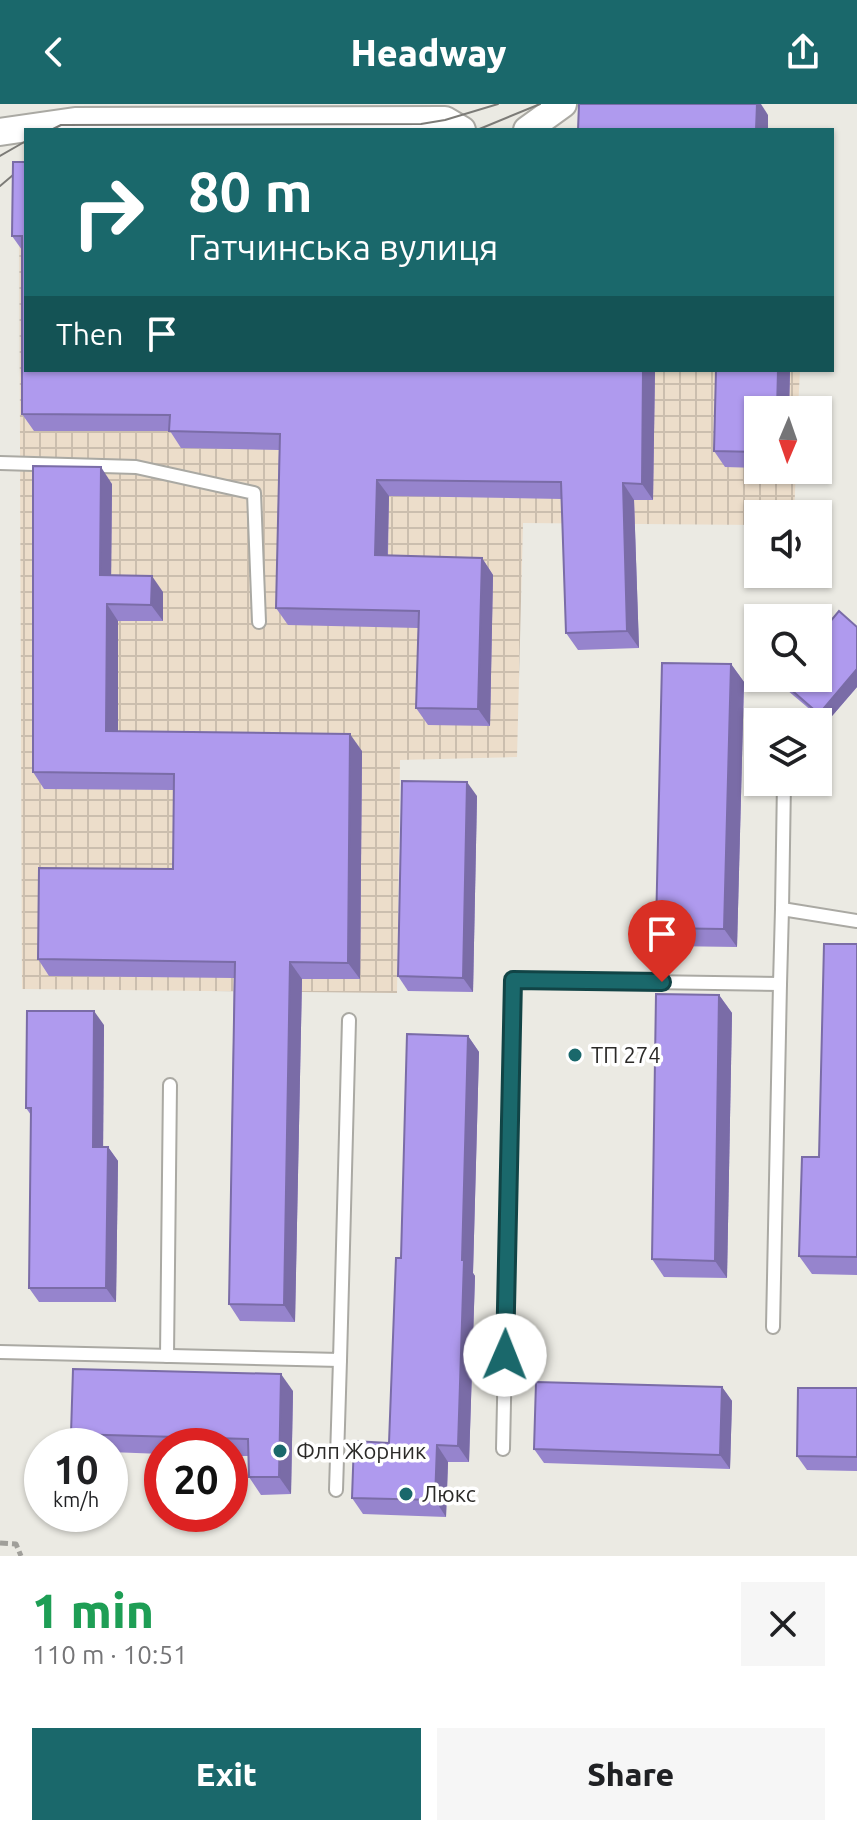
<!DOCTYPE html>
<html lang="en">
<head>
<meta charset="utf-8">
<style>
	body { margin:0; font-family:Ubuntu,sans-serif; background:#f6f6f6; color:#202124; height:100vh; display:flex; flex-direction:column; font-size:30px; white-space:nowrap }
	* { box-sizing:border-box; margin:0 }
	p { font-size:26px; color:#757577 }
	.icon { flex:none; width:44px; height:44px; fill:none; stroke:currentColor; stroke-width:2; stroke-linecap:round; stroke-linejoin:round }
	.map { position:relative; height:1452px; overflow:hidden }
	.drawer { display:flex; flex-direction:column; background:#fff; flex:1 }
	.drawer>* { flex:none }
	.banner { position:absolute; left:24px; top:24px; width:810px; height:244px; border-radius:0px; box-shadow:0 2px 6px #0004; background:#1a686b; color:#fff; overflow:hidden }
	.needle { width:52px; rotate:182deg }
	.tools { position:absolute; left:744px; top:292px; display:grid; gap:16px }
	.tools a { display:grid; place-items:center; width:88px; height:88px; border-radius:0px; background:#fff; box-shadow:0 2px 6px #0004; font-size:40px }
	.speed { position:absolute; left:24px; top:1324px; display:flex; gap:16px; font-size:40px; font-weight:700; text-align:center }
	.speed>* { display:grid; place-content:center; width:104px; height:104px; border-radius:50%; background:#fff; box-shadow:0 2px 6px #0004; line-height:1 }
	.speed small { font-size:20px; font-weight:400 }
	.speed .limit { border:12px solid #d22; background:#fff; color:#111 }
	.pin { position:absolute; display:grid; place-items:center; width:68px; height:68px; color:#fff; margin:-82px -34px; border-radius:50% 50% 50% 0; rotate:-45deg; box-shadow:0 0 8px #0007 }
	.pin .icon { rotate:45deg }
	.me { position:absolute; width:88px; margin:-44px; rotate:1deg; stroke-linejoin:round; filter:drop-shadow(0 0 6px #0008) }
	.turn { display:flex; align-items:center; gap:28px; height:168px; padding:0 32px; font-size:36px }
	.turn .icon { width:104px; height:104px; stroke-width:2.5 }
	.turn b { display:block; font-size:56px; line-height:68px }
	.then { display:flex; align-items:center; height:76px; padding:0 32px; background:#0003; gap:16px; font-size:30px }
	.round { display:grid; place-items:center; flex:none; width:84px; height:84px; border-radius:0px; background:#f6f6f6 }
	.headline { display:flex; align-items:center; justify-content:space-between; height:136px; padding:0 32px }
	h1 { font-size:48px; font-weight:800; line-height:60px; color:#1e9e55 }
	.action { display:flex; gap:16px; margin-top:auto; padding:16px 32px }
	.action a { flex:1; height:92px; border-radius:0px; background:#1a686b; color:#fff; font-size:32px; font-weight:800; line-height:92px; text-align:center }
	.action a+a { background:#f6f6f6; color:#202124 }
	header { display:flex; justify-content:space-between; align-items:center; height:104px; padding:0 32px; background:#1a686b; color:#fff; font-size:36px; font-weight:800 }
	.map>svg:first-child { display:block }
</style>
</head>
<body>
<header><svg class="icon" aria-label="back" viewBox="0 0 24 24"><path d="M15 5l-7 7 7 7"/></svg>Headway<svg class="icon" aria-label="share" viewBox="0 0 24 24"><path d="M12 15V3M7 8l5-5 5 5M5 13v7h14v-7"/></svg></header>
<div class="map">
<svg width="857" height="1452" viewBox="0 0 857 1452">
	<defs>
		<pattern id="industrial-grid" width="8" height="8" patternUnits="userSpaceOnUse" patternTransform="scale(2)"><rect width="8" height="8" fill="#ecddca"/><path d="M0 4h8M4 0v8" fill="none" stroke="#cbbeae"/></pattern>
	</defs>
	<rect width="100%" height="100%" fill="#ebeae3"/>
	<!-- industrial -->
	<polygon fill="url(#industrial-grid)" points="19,68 26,68 26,266 800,266 798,306 758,306 758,366 796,366 794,410 758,410 758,421 523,419 517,653 400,656 397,889 22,885"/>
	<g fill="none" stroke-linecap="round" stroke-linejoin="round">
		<!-- service casing -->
		<g stroke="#aaa9a3" stroke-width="16">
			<g id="service">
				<polyline points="0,359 136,363 254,389 259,518"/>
				<polyline points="782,805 784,678"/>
				<polyline points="773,1223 780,880"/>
				<polyline points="0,1248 340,1256 349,916"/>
				<polyline points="167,1252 170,981"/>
				<polyline points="503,1345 513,876 780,880 782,805 857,817"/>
				<polyline points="336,1386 340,1256"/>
			</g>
		</g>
		<!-- minor casing -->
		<g stroke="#aaa9a3" stroke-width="30">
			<g id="minor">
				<polyline points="527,26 563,0"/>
				<polyline points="0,28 75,17 445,16 462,26"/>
			</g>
		</g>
		<!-- path -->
		<polyline stroke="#a09f9a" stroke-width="5" stroke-dasharray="8 4" stroke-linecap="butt" points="0,1439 16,1440 21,1452"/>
		<!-- service -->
		<use href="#service" stroke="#fff" stroke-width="12"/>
		<!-- minor -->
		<use href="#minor" stroke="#fff" stroke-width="26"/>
		<!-- tram -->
		<g stroke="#7c7b77" stroke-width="2">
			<polyline points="51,26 61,21 421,20 445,16 498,0"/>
			<polyline points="477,26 540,0"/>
			<polyline points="0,52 26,37"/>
			<polyline points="0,82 26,60"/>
		</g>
	</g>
	<!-- wall -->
	<g fill="#9684cd">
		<polygon points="26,58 26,266 655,266 653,396 634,396 639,544 578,546 566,529 562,395 389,392 388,452 482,454 493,471 490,622 428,621 416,604 418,524 288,521 276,504 279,346 181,344 170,327 34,327 22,310 22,146 12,132"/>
		<polygon points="716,266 790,266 789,306 758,306 758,364 725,363 714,347"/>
		<polygon points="112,380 111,471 163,488 163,517 118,517 118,628 362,647 360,875 302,875 295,1218 240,1217 229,1200 234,874 49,872 38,855 173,765 173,686 44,685 33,668"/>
		<polygon points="857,523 857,583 826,619 787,586 780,576"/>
		<polygon points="731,560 744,578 737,843 668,842 656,824"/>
		<polygon points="477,692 473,888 408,887 398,872"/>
		<polygon points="857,840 857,1171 812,1170 799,1152 819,1053"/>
		<polygon points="719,891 732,909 727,1174 664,1173 652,1155"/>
		<polygon points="104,921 103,1043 108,1043 118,1057 116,1198 39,1198 29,1184 31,1011 26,1004"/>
		<polygon points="468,932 479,948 473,1169 475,1172 469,1358 448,1358 446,1413 363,1410 352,1394 389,1339 401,1154"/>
		<polygon points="722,1283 732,1297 730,1365 544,1359 534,1345"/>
		<polygon points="857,1284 857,1367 807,1366 797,1352"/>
		<polygon points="293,1287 291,1390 261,1391 249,1373 248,1352 230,1352 230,1342 162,1342 162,1350 110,1348 110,1342 79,1342 71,1330"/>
	</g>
	<!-- shaded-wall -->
	<g fill="#7a6ca7">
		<polygon points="757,0 761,0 768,11 768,26 756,26"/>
		<polygon points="643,266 655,266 653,396 642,380"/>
		<polygon points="778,266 790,266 789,306 777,306"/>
		<polygon points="101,363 112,380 111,487 100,471"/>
		<polygon points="377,376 389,392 387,468 375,451"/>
		<polygon points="623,379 634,396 639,544 627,527"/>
		<polygon points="482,454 493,471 490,622 478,605"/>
		<polygon points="152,472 163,488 163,517 151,501"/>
		<polygon points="107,500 118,517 118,644 106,627"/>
		<polygon points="731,560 744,578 737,843 724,825"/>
		<polygon points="857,565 857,583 826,619 819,610"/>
		<polygon points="350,630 362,647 360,875 348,859"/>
		<polygon points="467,678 477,692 473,888 463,874"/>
		<polygon points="290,858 302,875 295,1218 284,1201"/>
		<polygon points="719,891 732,909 727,1174 715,1157"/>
		<polygon points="94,907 104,921 103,1057 93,1043"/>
		<polygon points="468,932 479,948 473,1169 475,1172 469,1358 458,1342"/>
		<polygon points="108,1043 118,1057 116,1198 106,1184"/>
		<polygon points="281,1270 293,1287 291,1390 279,1373"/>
		<polygon points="722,1283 732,1297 730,1365 720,1351"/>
		<polygon points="437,1341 448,1358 446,1413 435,1396"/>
	</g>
	<!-- building -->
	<g fill="#af9aee" stroke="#7a6ca7" stroke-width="2">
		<polygon points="579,0 757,0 756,26 578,26"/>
		<polygon points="13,58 26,58 26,266 643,266 642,380 623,379 627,527 566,529 561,378 377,376 375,451 482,454 478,605 416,604 419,507 276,504 280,330 169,327 170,311 22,310 22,132 12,132"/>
		<polygon points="716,266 778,266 777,306 758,306 758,348 714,347"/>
		<polygon points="33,362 101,363 100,471 152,472 151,501 107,500 106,627 350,630 348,859 290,858 284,1201 229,1200 235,858 38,855 39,764 173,765 174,670 33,668"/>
		<polygon points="839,507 857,523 857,565 819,610 780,576 782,574 818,574 818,532"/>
		<polygon points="662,559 731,560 724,825 656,824"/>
		<polygon points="402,677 467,678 463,874 398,872"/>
		<polygon points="824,840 857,840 857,1153 799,1152 802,1053 819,1053"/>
		<polygon points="656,890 719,891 715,1157 652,1155"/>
		<polygon points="27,907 94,907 93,1043 108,1043 106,1184 29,1184 31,1004 26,1004"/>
		<polygon points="407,930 468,932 462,1156 464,1156 458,1342 437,1341 435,1396 352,1394 354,1337 389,1339 396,1154 401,1154"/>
		<polygon points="73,1265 281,1270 279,1373 249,1373 248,1335 71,1330"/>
		<polygon points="536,1278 722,1283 720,1351 534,1345"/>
		<polygon points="798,1284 857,1284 857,1353 797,1352"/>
	</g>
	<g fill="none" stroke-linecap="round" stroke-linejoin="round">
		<!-- route casing -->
		<g stroke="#114446" stroke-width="20">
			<polyline id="route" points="505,1251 513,876 662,878"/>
		</g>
		<!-- route -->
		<use href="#route" stroke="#1a686b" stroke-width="14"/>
	</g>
	<!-- markers -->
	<g fill="#1a686b" stroke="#fff" stroke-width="3">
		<circle cx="575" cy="951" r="8"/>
		<circle cx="280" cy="1347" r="8"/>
		<circle cx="406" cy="1390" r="8"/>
	</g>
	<g text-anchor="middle" stroke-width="7" stroke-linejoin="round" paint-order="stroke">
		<!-- poi labels -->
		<g font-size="22" fill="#2b2a28" stroke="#fff" text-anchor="start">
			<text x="591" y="959">ТП 274</text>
			<text x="296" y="1355">Флп Жорник</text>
			<text x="422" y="1398">Люкс</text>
		</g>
	</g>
</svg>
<div class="tools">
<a><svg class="needle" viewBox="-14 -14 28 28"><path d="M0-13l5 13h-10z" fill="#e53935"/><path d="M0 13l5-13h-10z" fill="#757577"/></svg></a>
<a><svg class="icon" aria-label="sound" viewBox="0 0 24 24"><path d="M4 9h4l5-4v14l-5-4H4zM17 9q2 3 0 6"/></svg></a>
<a><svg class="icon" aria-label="search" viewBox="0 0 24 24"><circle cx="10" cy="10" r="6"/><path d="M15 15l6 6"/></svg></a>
<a><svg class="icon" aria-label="layers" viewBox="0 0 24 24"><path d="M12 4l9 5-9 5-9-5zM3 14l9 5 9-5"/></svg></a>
</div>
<div class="speed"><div>10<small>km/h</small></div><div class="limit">20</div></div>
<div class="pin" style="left:662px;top:878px;background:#d93025"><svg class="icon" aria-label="arrive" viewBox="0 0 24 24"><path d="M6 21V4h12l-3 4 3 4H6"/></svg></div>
<svg class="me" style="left:505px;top:1251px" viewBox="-20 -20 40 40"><circle r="19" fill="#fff"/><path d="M0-13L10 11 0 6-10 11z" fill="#1a686b"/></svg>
<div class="banner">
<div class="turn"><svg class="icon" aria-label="right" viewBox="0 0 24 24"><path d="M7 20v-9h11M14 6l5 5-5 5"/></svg><div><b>80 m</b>Гатчинська вулиця</div></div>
<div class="then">Then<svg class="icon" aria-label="arrive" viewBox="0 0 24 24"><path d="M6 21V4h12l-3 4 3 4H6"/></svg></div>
</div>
</div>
<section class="drawer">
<div class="headline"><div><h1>1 min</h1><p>110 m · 10:51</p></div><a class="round"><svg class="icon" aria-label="close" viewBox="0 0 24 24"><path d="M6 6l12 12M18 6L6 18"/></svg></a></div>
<div class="action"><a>Exit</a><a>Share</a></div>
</section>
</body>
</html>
